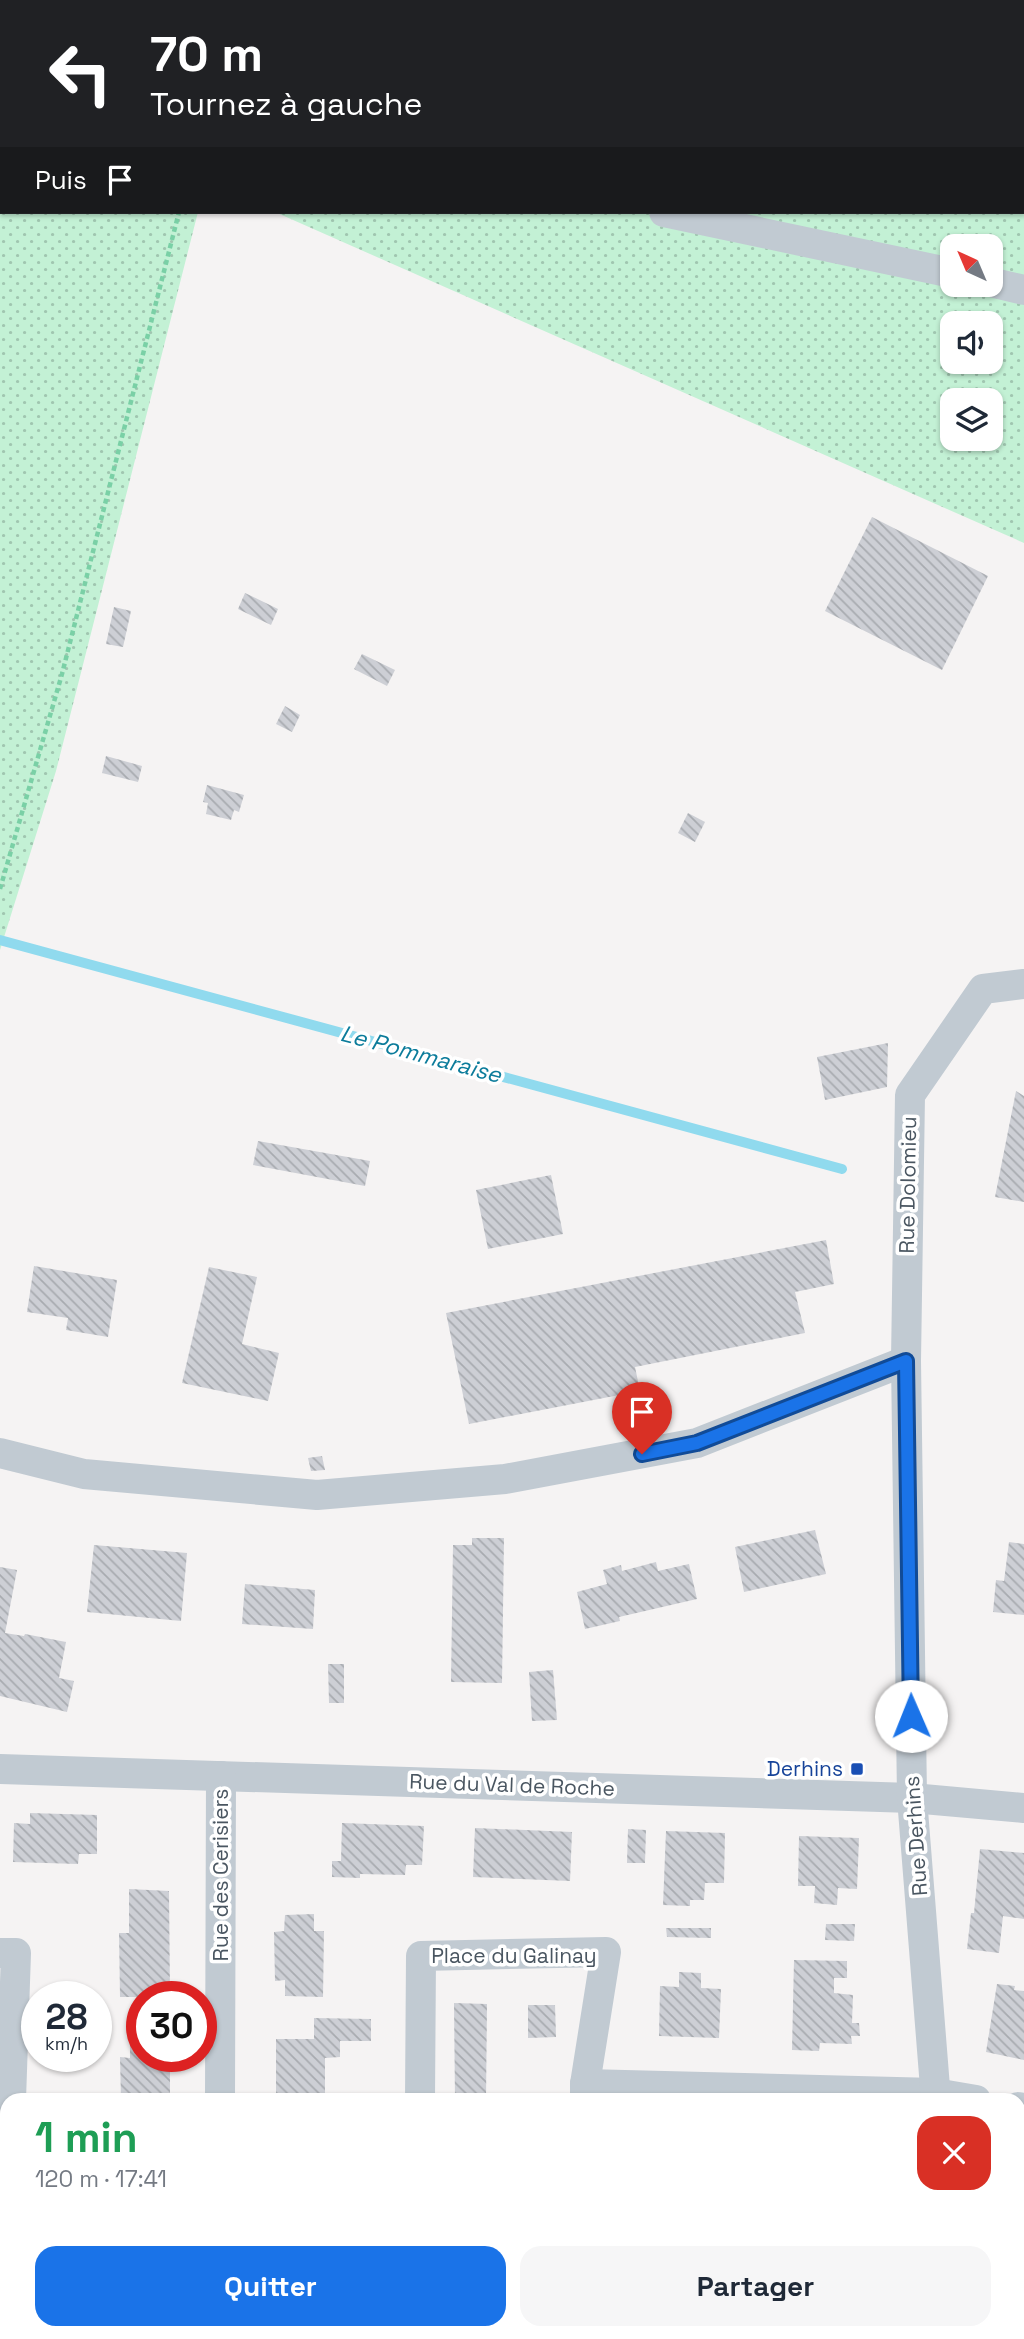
<!DOCTYPE html>
<html lang="fr">
<head>
<meta charset="utf-8">
<style>
	body { margin:0; font-family:"Space Grotesk",sans-serif; background:#f6f6f7; color:#1f2937; height:100vh; display:flex; flex-direction:column; font-size:26px; white-space:nowrap }
	* { box-sizing:border-box; margin:0 }
	p { font-size:23px; color:#747a83 }
	.icon { flex:none; width:38px; height:38px; fill:none; stroke:currentColor; stroke-width:2; stroke-linecap:round; stroke-linejoin:round }
	.map { position:relative; flex:1; overflow:hidden }
	.details { position:absolute; left:0px; top:2093px; width:1026px; height:247px; display:flex; flex-direction:column; background:#fff; border-radius:21px 21px 0 0; box-shadow:0 2px 5px #0004 }
	.details>* { flex:none }
	.guide { position:absolute; left:0px; top:0px; width:1026px; height:214px; box-shadow:0 2px 5px #0004; background:#202124; color:#fff; overflow:hidden }
	.needle { width:46px; rotate:316deg }
	.controls { position:absolute; left:940px; top:234px; display:grid; gap:14px }
	.controls a { display:grid; place-items:center; width:63px; height:63px; border-radius:14px; background:#fff; box-shadow:0 2px 5px #0004; font-size:35px }
	.speed { position:absolute; left:21px; top:1981px; display:flex; gap:14px; font-size:35px; font-weight:700; text-align:center }
	.speed>* { display:grid; place-content:center; width:91px; height:91px; border-radius:50%; background:#fff; box-shadow:0 2px 5px #0004; line-height:1 }
	.speed small { font-size:18px; font-weight:400 }
	.speed .limit { border:10px solid #d22; background:#fff; color:#111 }
	.pin { position:absolute; display:grid; place-items:center; width:60px; height:60px; color:#fff; margin:-72px -30px; border-radius:50% 50% 50% 0; rotate:-45deg; box-shadow:0 0 7px #0007 }
	.pin .icon { rotate:45deg }
	.me { position:absolute; width:77px; margin:-38px; rotate:359deg; stroke-linejoin:round; filter:drop-shadow(0 0 5px #0008) }
	.turn { display:flex; align-items:center; gap:24px; height:147px; padding:0 35px; font-size:32px }
	.turn .icon { width:91px; height:91px; stroke-width:2.5 }
	.turn b { display:block; font-size:49px; line-height:60px }
	.then { display:flex; align-items:center; height:66px; padding:0 35px; background:#0003; gap:14px; font-size:26px }
	.round { display:grid; place-items:center; flex:none; width:74px; height:74px; border-radius:21px; background:#f6f6f7 }
	.overview { display:flex; align-items:center; justify-content:space-between; height:119px; padding:0 35px }
	h1 { font-size:42px; font-weight:600; line-height:52px; color:#1e9e55 }
	.cta { display:flex; gap:14px; margin-top:auto; padding:14px 35px }
	.cta a { flex:1; height:80px; border-radius:21px; background:#1a73e8; color:#fff; font-size:28px; font-weight:600; line-height:80px; text-align:center }
	.cta a+a { background:#f6f6f7; color:#1f2937 }
	.map>svg:first-child { display:block }
</style>
</head>
<body>
<div class="map">
<svg width="1024" height="2339" viewBox="0 0 1024 2339">
	<defs>
		<pattern id="grass-dots" width="8" height="8" patternUnits="userSpaceOnUse" patternTransform="scale(1.75)"><rect width="8" height="8" fill="#c3f1d5"/><path d="M2 2h.1M6 6h.1" fill="none" stroke="#a0c6b0" stroke-width="1.8" stroke-linecap="round"/></pattern>
		<pattern id="building-back-hatch" width="6" height="6" patternUnits="userSpaceOnUse" patternTransform="scale(1.75)"><rect width="6" height="6" fill="#cdcfd5"/><path d="M-1 5l2 2M0 0l6 6M5-1l2 2" fill="none" stroke="#a8abb0"/></pattern>
	</defs>
	<rect width="100%" height="100%" fill="#f5f3f3"/>
	<!-- grass -->
	<path fill="url(#grass-dots)" fill-rule="evenodd" d="M0 0H1024V543L275 212H1024V2H2V212H198L56 771 0 950ZM952 247H990V285H952ZM952 324H990V362H952ZM952 401H990V439H952Z"/>
	<g fill="none" stroke-linecap="round" stroke-linejoin="round">
		<!-- stream -->
		<polyline stroke="#90daee" stroke-width="10" points="0,940 842,1169"/>
	</g>
	<!-- building -->
	<g fill="url(#building-back-hatch)">
		<polygon points="872,517 988,576 942,670 825,611"/>
		<polygon points="245,593 278,609 271,625 238,609"/>
		<polygon points="114,607 131,611 123,647 106,644"/>
		<polygon points="362,654 395,670 387,686 354,669"/>
		<polygon points="285,706 300,715 292,732 276,724"/>
		<polygon points="106,756 142,766 138,782 102,773"/>
		<polygon points="207,785 244,795 239,812 234,810 231,820 206,814 208,803 203,802"/>
		<polygon points="688,813 705,822 695,842 678,833"/>
		<polygon points="888,1043 887,1087 825,1100 817,1057"/>
		<polygon points="1016,1091 1024,1096 1024,1202 995,1197"/>
		<polygon points="258,1141 370,1161 365,1186 253,1165"/>
		<polygon points="551,1175 563,1234 488,1249 476,1190"/>
		<polygon points="826,1240 834,1284 795,1292 805,1333 635,1367 640,1391 469,1424 446,1313"/>
		<polygon points="34,1266 117,1280 108,1337 66,1330 68,1318 27,1312"/>
		<polygon points="209,1267 257,1277 242,1344 279,1353 268,1401 182,1383"/>
		<polygon points="322,1456 325,1470 311,1471 308,1458"/>
		<polygon points="815,1530 826,1574 744,1592 735,1547"/>
		<polygon points="472,1538 504,1538 502,1683 451,1682 453,1545 472,1545"/>
		<polygon points="1009,1542 1024,1544 1024,1615 993,1612 996,1580 1004,1581"/>
		<polygon points="94,1545 187,1553 181,1621 87,1612"/>
		<polygon points="656,1562 658,1571 689,1564 697,1599 619,1617 620,1621 585,1629 577,1592 607,1584 603,1570 621,1565 622,1571"/>
		<polygon points="0,1567 17,1570 5,1633 24,1636 25,1634 66,1642 59,1678 74,1681 67,1712 0,1696"/>
		<polygon points="245,1584 315,1590 313,1629 242,1624"/>
		<polygon points="328,1664 344,1664 344,1703 329,1703"/>
		<polygon points="553,1670 557,1720 532,1721 529,1672"/>
		<polygon points="30,1813 97,1815 97,1854 79,1854 78,1864 13,1862 14,1823 30,1824"/>
		<polygon points="342,1823 424,1826 422,1865 406,1865 405,1875 360,1874 360,1878 332,1877 332,1861 341,1861"/>
		<polygon points="475,1828 572,1832 570,1881 473,1877"/>
		<polygon points="628,1829 646,1830 645,1863 627,1863"/>
		<polygon points="666,1831 725,1833 724,1883 705,1883 704,1900 690,1900 690,1906 663,1905"/>
		<polygon points="799,1836 859,1838 857,1889 838,1888 837,1905 814,1903 815,1886 798,1886"/>
		<polygon points="980,1849 1024,1853 1024,1919 1003,1916 999,1953 967,1949 971,1913 974,1913"/>
		<polygon points="129,1889 169,1891 170,1997 120,1997 119,1933 129,1933"/>
		<polygon points="314,1914 314,1931 324,1931 323,1997 285,1996 285,1980 275,1981 274,1932 284,1931 285,1915"/>
		<polygon points="826,1924 855,1924 854,1941 825,1940"/>
		<polygon points="666,1928 711,1928 711,1938 667,1937"/>
		<polygon points="794,1960 847,1961 847,1978 834,1978 834,1993 853,1995 852,2023 859,2023 860,2036 851,2036 852,2044 820,2043 819,2051 792,2050"/>
		<polygon points="679,1972 701,1973 701,1988 721,1989 719,2038 659,2036 660,1986 679,1987"/>
		<polygon points="997,1984 1015,1986 1014,1990 1024,1991 1024,2060 986,2052"/>
		<polygon points="454,2003 487,2004 486,2100 455,2100"/>
		<polygon points="528,2005 555,2005 556,2037 528,2038"/>
		<polygon points="314,2018 371,2019 371,2041 340,2041 340,2057 325,2058 325,2100 276,2100 276,2039 314,2039"/>
		<polygon points="130,2040 142,2040 142,2056 170,2056 170,2100 121,2100 120,2057 130,2058"/>
		<polygon points="1018,2153 1024,2154 1024,2220 1018,2219"/>
		<polygon points="19,2333 115,2333 115,2337 19,2335"/>
		<polygon points="331,2333 428,2333 428,2339 330,2339"/>
		<rect x="479" y="2333" width="96" height="6"/>
		<polygon points="673,2333 733,2333 733,2339 674,2338"/>
		<rect x="807" y="2333" width="59" height="6"/>
	</g>
	<g fill="none" stroke-linecap="round" stroke-linejoin="round">
		<!-- path -->
		<polyline stroke="#7ad0a6" stroke-width="4.5" stroke-dasharray="5 3.5" stroke-linecap="butt" points="0,889 62,674 179,212"/>
		<!-- street -->
		<g stroke="#c1cad2" stroke-width="30">
			<polyline points="0,137 2,138"/>
			<polyline points="664,212 952,273"/>
			<polyline points="990,282 1024,290"/>
			<polyline points="0,1453 84,1474 317,1495 505,1479 697,1443 906,1361"/>
			<polyline points="0,1769 912,1798 1024,1808"/>
			<polyline points="0,1953 16,1953 11,2100"/>
			<polyline points="585,2084 935,2093 976,2100"/>
			<polyline points="220,2100 221,1776"/>
			<polyline points="420,2100 421,1956 606,1952 585,2084 585,2100"/>
			<polyline points="936,2100 912,1798 906,1361 910,1095 983,989 1024,984"/>
			<polyline points="1018,2107 1024,2108"/>
			<polyline points="0,2196 7,2196"/>
			<polyline points="945,2333 945,2339"/>
			<polyline points="220,2339 220,2333"/>
		</g>
	</g>
	<g fill="none" stroke-linecap="round" stroke-linejoin="round">
		<!-- route casing -->
		<g stroke="#114b97" stroke-width="18">
			<polyline id="route" points="642,1454 697,1443 906,1361 911,1716"/>
		</g>
		<!-- route -->
		<use href="#route" stroke="#1a73e8" stroke-width="12"/>
	</g>
	<!-- markers -->
	<rect fill="#1a4fb4" stroke="#fff" stroke-width="2.5" x="850" y="1762" width="14" height="14" rx="3.5"/>
	<g text-anchor="middle" stroke-width="7" stroke-linejoin="round" paint-order="stroke">
		<!-- street labels -->
		<g font-size="21" fill="#4a5661" stroke="#fff">
			<text transform="translate(908 1185) rotate(-89)" y="7">Rue Dolomieu</text>
			<text transform="translate(512 1785) rotate(2)" y="7">Rue du Val de Roche</text>
			<text transform="translate(916 1836) rotate(-94)" y="7">Rue Derhins</text>
			<text transform="translate(221 1875) rotate(-90)" y="7">Rue des Cerisiers</text>
			<text x="514" y="1963">Place du Galinay</text>
		</g>
		<!-- transit labels -->
		<g font-size="21" fill="#164399" stroke="#fff" text-anchor="end">
			<text x="843" y="1776">Derhins</text>
		</g>
		<!-- water labels -->
		<g font-size="23" font-style="italic" fill="#0c7c9b" stroke="#fff">
			<text transform="translate(421 1054) rotate(15)" y="8">Le Pommaraise</text>
		</g>
	</g>
</svg>
<div class="controls">
<a><svg class="needle" viewBox="-14 -14 28 28"><path d="M0-13l5 13h-10z" fill="#e53935"/><path d="M0 13l5-13h-10z" fill="#747a83"/></svg></a>
<a><svg class="icon" aria-label="sound" viewBox="0 0 24 24"><path d="M4 9h4l5-4v14l-5-4H4zM17 9q2 3 0 6"/></svg></a>
<a><svg class="icon" aria-label="layers" viewBox="0 0 24 24"><path d="M12 4l9 5-9 5-9-5zM3 14l9 5 9-5"/></svg></a>
</div>
<div class="speed"><div>28<small>km/h</small></div><div class="limit">30</div></div>
<div class="pin" style="left:642px;top:1454px;background:#d93025"><svg class="icon" aria-label="arrive" viewBox="0 0 24 24"><path d="M6 21V4h12l-3 4 3 4H6"/></svg></div>
<svg class="me" style="left:911px;top:1716px" viewBox="-20 -20 40 40"><circle r="19" fill="#fff"/><path d="M0-13L10 11 0 6-10 11z" fill="#1a73e8"/></svg>
<div class="guide">
<div class="turn"><svg class="icon" aria-label="left" viewBox="0 0 24 24"><path d="M17 20v-9H6M10 6l-5 5 5 5"/></svg><div><b>70 m</b>Tournez à gauche</div></div>
<div class="then">Puis<svg class="icon" aria-label="arrive" viewBox="0 0 24 24"><path d="M6 21V4h12l-3 4 3 4H6"/></svg></div>
</div>
<section class="details">
<div class="overview"><div><h1>1 min</h1><p>120 m · 17:41</p></div><a class="round" style="background:#d93025;color:#fff"><svg class="icon" aria-label="close" viewBox="0 0 24 24"><path d="M6 6l12 12M18 6L6 18"/></svg></a></div>
<div class="cta"><a>Quitter</a><a>Partager</a></div>
</section>
</div>
</body>
</html>
